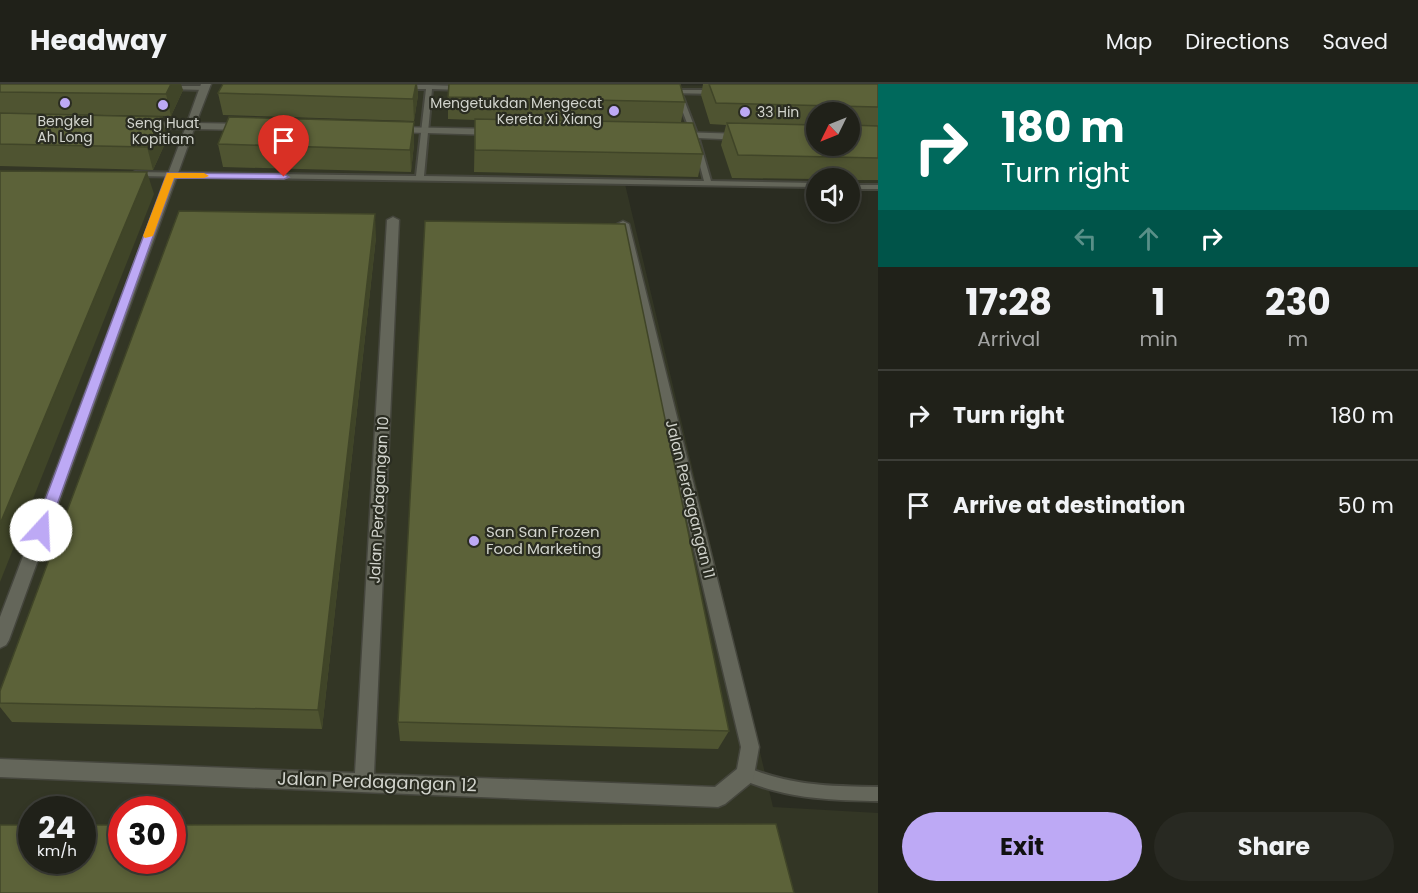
<!DOCTYPE html>
<html lang="en">
<head>
<meta charset="utf-8">
<style>
	body { margin:0; font-family:Poppins,sans-serif; background:#282922; color:#f1f3f6; height:100vh; display:flex; flex-direction:column; font-size:22px; white-space:nowrap }
	* { box-sizing:border-box; margin:0 }
	p { font-size:20px; color:#a2a3a2 }
	.icon { flex:none; width:33px; height:33px; fill:none; stroke:currentColor; stroke-width:2; stroke-linecap:round; stroke-linejoin:round }
	.map { position:relative; flex:1; overflow:hidden }
	.sheet { display:flex; flex-direction:column; background:#202119; width:540px }
	.sheet>* { flex:none }
	.banner { background:#00695c; color:#fff; overflow:hidden }
	.needle { width:39px; rotate:227deg }
	.tools { position:absolute; left:806px; top:18px; display:grid; gap:12px }
	.tools a { display:grid; place-items:center; width:54px; height:54px; border-radius:50%; background:#202119; box-shadow:0 3px 9px #0003,0 0 0 2px #3d3e38; font-size:30px }
	.speed { position:absolute; left:18px; top:712px; display:flex; gap:12px; font-size:30px; font-weight:700; text-align:center }
	.speed>* { display:grid; place-content:center; width:78px; height:78px; border-radius:50%; background:#202119; box-shadow:0 3px 9px #0003,0 0 0 2px #3d3e38; line-height:1 }
	.speed small { font-size:15px; font-weight:400 }
	.speed .limit { border:9px solid #d22; background:#fff; color:#111 }
	.pin { position:absolute; display:grid; place-items:center; width:51px; height:51px; color:#fff; margin:-62px -26px; border-radius:50% 50% 50% 0; rotate:-45deg; box-shadow:0 0 6px #0007 }
	.pin .icon { rotate:45deg }
	.me { position:absolute; width:66px; margin:-33px; rotate:20deg; stroke-linejoin:round; filter:drop-shadow(0 0 4px #0008) }
	.turn { display:flex; align-items:center; gap:21px; height:126px; padding:0 24px; font-size:27px }
	.turn .icon { width:78px; height:78px; stroke-width:2.5 }
	.turn b { display:block; font-size:42px; line-height:51px }
	.lanes { display:flex; align-items:center; height:57px; padding:0 24px; background:#0003; justify-content:center; gap:30px; direction:ltr }
	.lanes .off { opacity:.35 }
	.eta { display:flex; justify-content:space-evenly; align-items:center; height:102px; text-align:center }
	.eta b { font-size:36px; font-weight:700; line-height:42px }
	.cta { display:flex; gap:12px; margin-top:auto; padding:12px 24px }
	.cta a { flex:1; height:69px; border-radius:36px; background:#bda9f5; color:#111; font-size:24px; font-weight:700; line-height:69px; text-align:center }
	.cta a+a { background:#282922; color:#f1f3f6 }
	ul { padding:0; list-style:none }
	li { display:flex; align-items:center; gap:18px; height:90px; padding:0 24px; border-top:2px solid #3d3e38 }
	li div { flex:1 }
	li b { display:block; font-size:22px }
	li em { font-style:normal }
	header { display:flex; align-items:center; gap:36px; box-sizing:border-box; height:84px; padding:0 30px; background:#202119; border-bottom:2px solid #3d3e38 }
	header strong { font-size:28px }
	nav { display:flex; gap:33px; margin-inline-start:auto; font-size:21px }
	main { display:flex; flex:1; min-height:0 }
	.map>svg:first-child { display:block }
</style>
</head>
<body>
<header>
<strong>Headway</strong>
<nav><a>Map</a><a>Directions</a><a>Saved</a></nav>
</header>
<main>
<div class="map">
<svg width="878" height="809" viewBox="0 0 878 809">
	<rect width="100%" height="100%" fill="#2a2c21"/>
	<!-- built -->
	<path fill="#333625" fill-rule="evenodd" d="M0 0H554L878 3V106L849 105V94H816V104L625 100 773 723 878 729V809H0ZM816 28H849V62H816ZM32 726H82V777H32ZM122 726H172V777H122Z"/>
	<g fill="none" stroke-linecap="round" stroke-linejoin="round">
		<!-- service casing -->
		<g stroke="#45463d" stroke-width="4">
			<g id="service">
				<polygon points="429,1 461,2 464,4 461,6 432,5 424,92 704,97 692,52 677,13 680,11 683,13 698,52 711,97 816,99 816,103 135,92 131,90 135,88 416,92 426,5 404,5 401,3 404,1"/>
				<polygon points="166,2 204,2 207,4 204,6 168,5 165,3"/>
				<polygon points="666,6 716,6 719,8 716,10 668,9 666,8"/>
				<rect x="849" y="101" width="29" height="4"/>
				<path d="M746 683C792 702 829 702 878 703V717C829 716 787 715 741 695L739 690 741 685Z"/>
			</g>
		</g>
		<!-- minor casing -->
		<g stroke="#45463d" stroke-width="3">
			<g id="minor">
				<polygon points="201,0 211,0 196,39 246,40 251,43 246,46 194,45 9,556 6,561 0,564 0,533 185,45 144,44 139,41 144,38 187,39"/>
				<polygon points="396,43 495,45 500,48 495,51 393,48 393,44"/>
				<polygon points="678,48 744,50 749,53 744,56 675,53 675,49"/>
				<polygon points="393,133 399,136 374,690 715,703 737,685 741,663 617,140 623,137 629,140 759,663 753,697 725,720 718,723 0,693 0,675 355,689 387,136"/>
			</g>
		</g>
		<!-- service -->
		<use href="#service" fill="#64665a" fill-rule="evenodd"/>
		<!-- minor -->
		<use href="#minor" fill="#64665a" fill-rule="evenodd"/>
	</g>
	<!-- wall -->
	<g fill="#4f5431" fill-rule="evenodd">
		<polygon points="0,0 183,6 171,32 40,30 167,55 153,86 0,82"/>
		<polygon points="223,0 417,0 418,11 414,37 223,31 218,9"/>
		<path d="M703 0H878V96H849V94L816 95 732 94 721 61 726 41 710 40 701 11ZM816 28H849V62H816Z"/>
		<polygon points="448,13 685,18 681,38 703,70 698,93 474,88 475,36 448,35"/>
		<polygon points="218,60 414,60 411,88 223,83"/>
		<polygon points="376,153 322,645 12,638 0,623 0,607"/>
		<polygon points="398,638 729,647 718,665 400,657"/>
	</g>
	<!-- shaded-wall -->
	<g fill="#404528">
		<polygon points="171,0 181,0 183,6 171,32 166,10"/>
		<polygon points="416,0 417,0 418,11 414,37 413,15"/>
		<polygon points="162,33 167,55 153,86 147,63"/>
		<polygon points="414,38 414,60 411,88 410,66"/>
		<polygon points="147,88 154,110 0,498 0,440"/>
		<polygon points="375,130 376,153 322,645 318,626"/>
	</g>
	<!-- building -->
	<g fill="#5c6239" stroke="#404528" stroke-width="1.5">
		<polygon points="0,0 171,0 166,10 0,8"/>
		<polygon points="223,0 416,0 413,15 218,9"/>
		<polygon points="449,0 680,0 685,18 448,13"/>
		<polygon points="709,0 878,0 878,23 716,19"/>
		<polygon points="0,29 162,33 147,63 0,60"/>
		<polygon points="229,33 414,38 410,66 218,60"/>
		<polygon points="475,35 693,39 703,70 475,66"/>
		<polygon points="727,39 816,41 816,62 849,62 849,41 878,42 878,74 738,71"/>
		<polygon points="0,87 147,88 0,440"/>
		<polygon points="179,127 375,130 318,626 0,619 0,607"/>
		<polygon points="425,137 625,140 729,647 398,638"/>
		<polygon points="776,740 794,809 0,809 0,741 32,741 32,777 82,777 82,741 122,741 122,777 172,777 172,741"/>
	</g>
	<!-- route -->
	<polygon fill="#bda9f5" stroke="#7b6e9f" stroke-width="1.5" points="167,89 284,90 289,93 284,95 174,94 48,446 46,450 36,450 34,446"/>
	<!-- slow -->
	<polygon fill="#f59e0b" points="167,89 204,89 209,92 204,94 174,94 153,152 145,154 143,152"/>
	<!-- markers -->
	<g fill="#bda9f5" stroke="#2a2c21" stroke-width="2">
		<circle cx="65" cy="19" r="6"/>
		<circle cx="163" cy="21" r="6"/>
		<circle cx="614" cy="27" r="6"/>
		<circle cx="745" cy="28" r="6"/>
		<circle cx="474" cy="457" r="6"/>
	</g>
	<g text-anchor="middle" stroke-width="4.5" stroke-linejoin="round" paint-order="stroke">
		<!-- far-poi labels -->
		<g font-size="14" fill="#d2d4cd" stroke="#2a2c21">
			<text x="602" y="24" text-anchor="end">Mengetukdan Mengecat<tspan x="602" dy="16">Kereta Xi Xiang</tspan></text>
			<text x="757" y="33" text-anchor="start">33 Hin</text>
			<text x="65" y="42">Bengkel<tspan x="65" dy="16">Ah Long</tspan></text>
			<text x="163" y="44">Seng Huat<tspan x="163" dy="16">Kopitiam</tspan></text>
		</g>
		<!-- street labels -->
		<g font-size="15" fill="#d2d4cd" stroke="#2a2c21">
			<text transform="translate(690 415) rotate(76)" y="5">Jalan Perdagangan 11</text>
			<text transform="translate(379 416) rotate(-87)" y="5">Jalan Perdagangan 10</text>
		</g>
		<!-- poi labels -->
		<g font-size="15" fill="#d2d4cd" stroke="#2a2c21" text-anchor="start">
			<text x="486" y="453">San San Frozen<tspan x="486" dy="17">Food Marketing</tspan></text>
		</g>
		<!-- near-street labels -->
		<g font-size="18" fill="#d2d4cd" stroke="#2a2c21">
			<text transform="translate(377 698) rotate(2)" y="6">Jalan Perdagangan 12</text>
		</g>
	</g>
</svg>
<div class="tools">
<a><svg class="needle" viewBox="-14 -14 28 28"><path d="M0-13l5 13h-10z" fill="#e53935"/><path d="M0 13l5-13h-10z" fill="#a2a3a2"/></svg></a>
<a><svg class="icon" aria-label="sound" viewBox="0 0 24 24"><path d="M4 9h4l5-4v14l-5-4H4zM17 9q2 3 0 6"/></svg></a>
</div>
<div class="speed"><div>24<small>km/h</small></div><div class="limit">30</div></div>
<div class="pin" style="left:284px;top:93px;background:#d93025"><svg class="icon" aria-label="arrive" viewBox="0 0 24 24"><path d="M6 21V4h12l-3 4 3 4H6"/></svg></div>
<svg class="me" style="left:41px;top:446px" viewBox="-20 -20 40 40"><circle r="19" fill="#fff"/><path d="M0-13L10 11 0 6-10 11z" fill="#bda9f5"/></svg>
</div>
<section class="sheet">
<div class="banner">
<div class="turn"><svg class="icon" aria-label="right" viewBox="0 0 24 24"><path d="M7 20v-9h11M14 6l5 5-5 5"/></svg><div><b>180 m</b>Turn right</div></div>
<div class="lanes"><svg class="icon off" aria-label="left" viewBox="0 0 24 24"><path d="M17 20v-9H6M10 6l-5 5 5 5"/></svg><svg class="icon off" aria-label="ahead" viewBox="0 0 24 24"><path d="M12 20V5M6 11l6-6 6 6"/></svg><svg class="icon" aria-label="right" viewBox="0 0 24 24"><path d="M7 20v-9h11M14 6l5 5-5 5"/></svg></div>
</div>
<div class="eta">
<div><b>17:28</b><p>Arrival</p></div>
<div><b>1</b><p>min</p></div>
<div><b>230</b><p>m</p></div>
</div>
<ul>
<li><svg class="icon" aria-label="right" viewBox="0 0 24 24"><path d="M7 20v-9h11M14 6l5 5-5 5"/></svg><div><b>Turn right</b></div><em>180 m</em></li>
<li><svg class="icon" aria-label="arrive" viewBox="0 0 24 24"><path d="M6 21V4h12l-3 4 3 4H6"/></svg><div><b>Arrive at destination</b></div><em>50 m</em></li>
</ul>
<div class="cta"><a>Exit</a><a>Share</a></div>
</section>
</main>
</body>
</html>
